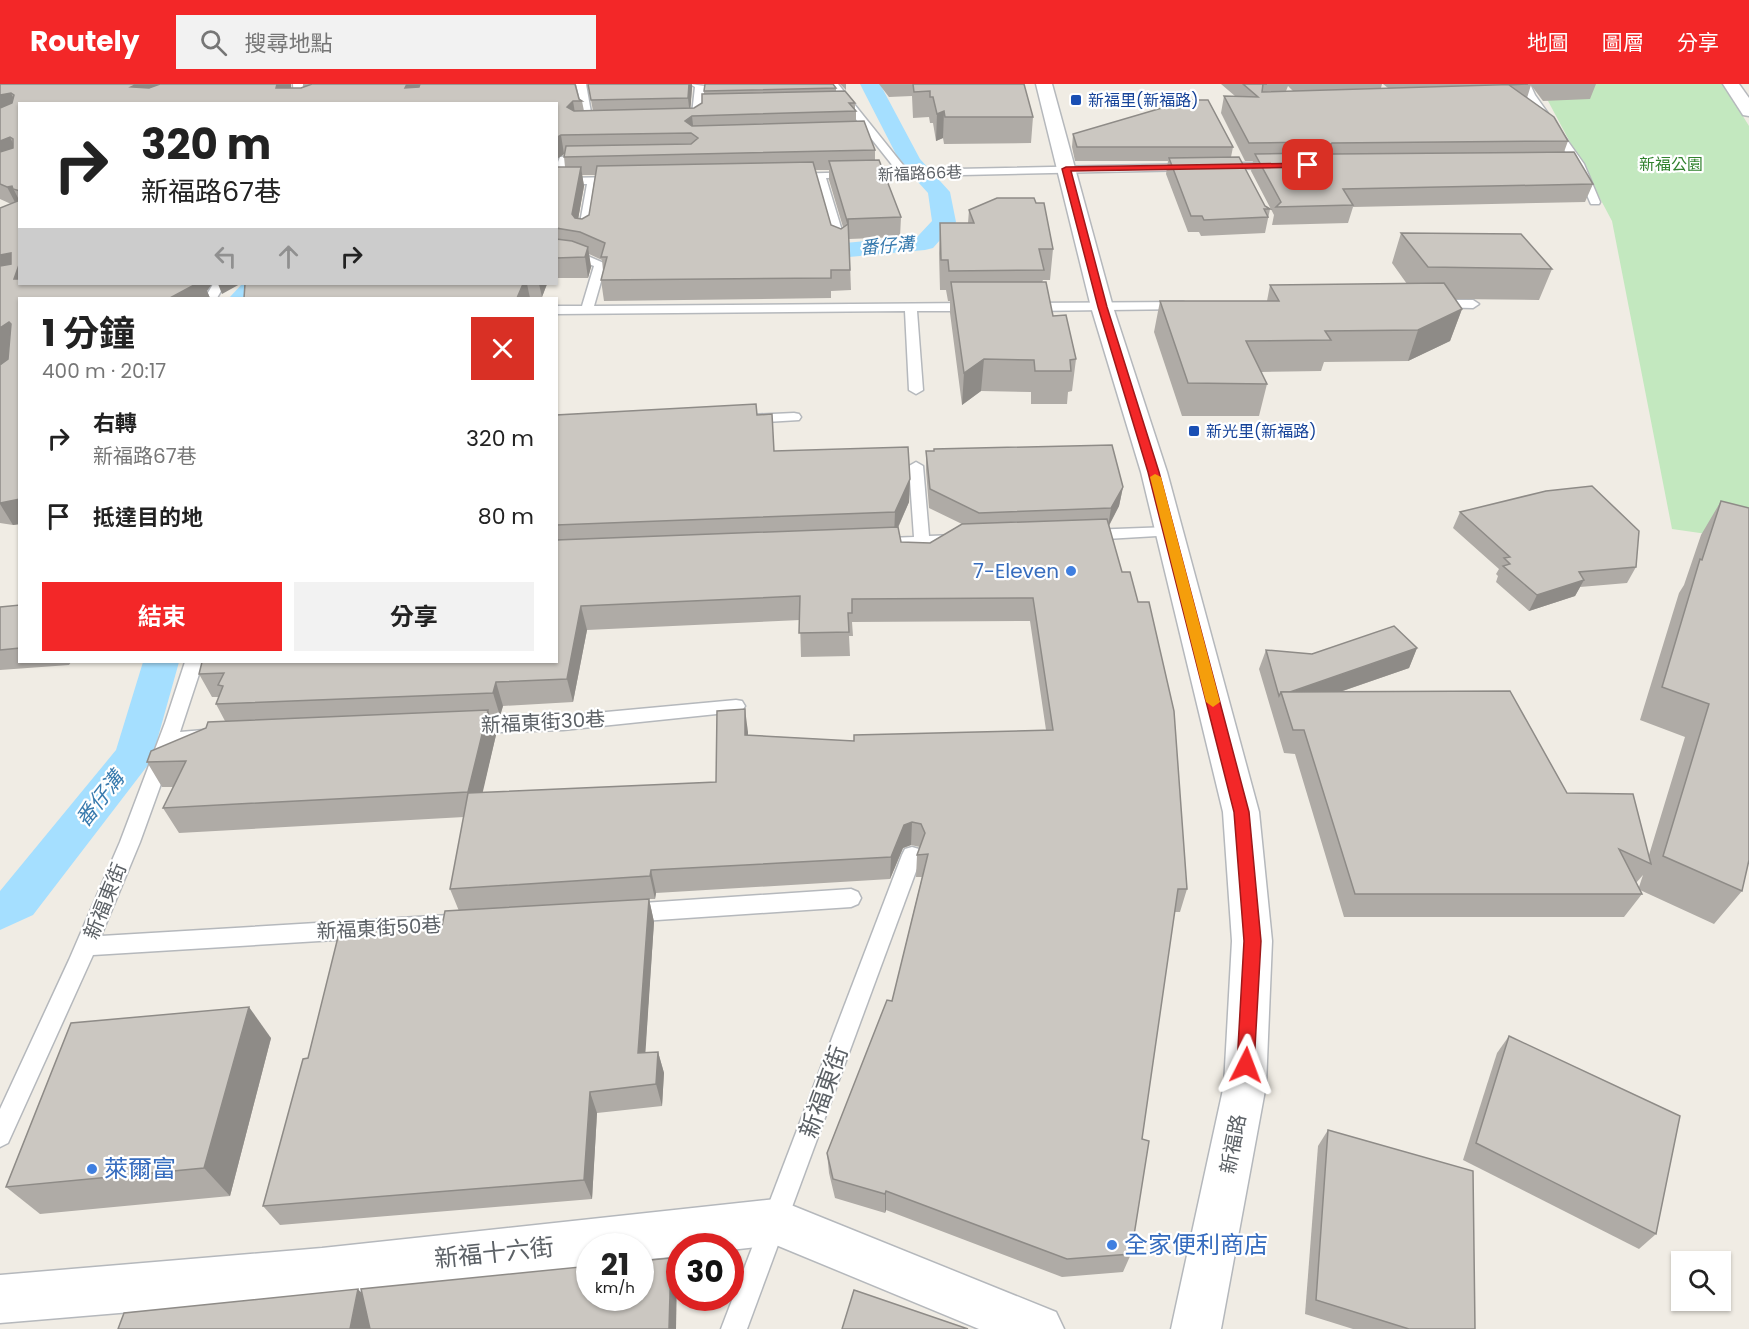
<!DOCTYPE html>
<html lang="zh-TW">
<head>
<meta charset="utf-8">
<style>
	body { margin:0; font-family:Poppins,"Noto Sans TC",sans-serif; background:#f2f2f2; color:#222; height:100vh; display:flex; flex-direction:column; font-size:22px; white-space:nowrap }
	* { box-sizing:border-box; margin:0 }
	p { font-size:20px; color:#767676 }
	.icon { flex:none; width:33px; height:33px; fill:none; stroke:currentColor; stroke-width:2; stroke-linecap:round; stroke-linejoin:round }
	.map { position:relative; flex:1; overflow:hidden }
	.sheet { position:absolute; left:18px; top:213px; width:540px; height:366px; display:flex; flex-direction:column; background:#fff; border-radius:0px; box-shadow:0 2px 4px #0004 }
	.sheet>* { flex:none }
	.guide { position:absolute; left:18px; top:18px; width:540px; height:183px; border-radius:0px; box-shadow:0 2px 4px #0004; background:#fff; color:#222; overflow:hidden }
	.controls { position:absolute; left:1671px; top:1167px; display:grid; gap:12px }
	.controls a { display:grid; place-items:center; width:60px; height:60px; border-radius:0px; background:#fff; box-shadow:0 2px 4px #0004; font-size:30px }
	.speed { position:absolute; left:576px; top:1149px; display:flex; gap:12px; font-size:30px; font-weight:700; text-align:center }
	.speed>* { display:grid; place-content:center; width:78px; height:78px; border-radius:50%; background:#fff; box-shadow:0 2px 4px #0004; line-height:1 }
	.speed small { font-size:15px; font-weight:400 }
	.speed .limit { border:9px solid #d22; background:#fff; color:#111 }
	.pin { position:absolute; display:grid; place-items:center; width:51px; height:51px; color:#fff; margin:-26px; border-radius:12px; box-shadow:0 3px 9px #0006 }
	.me { position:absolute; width:66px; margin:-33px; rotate:3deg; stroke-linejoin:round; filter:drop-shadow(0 0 4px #0008) }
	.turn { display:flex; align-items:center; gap:21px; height:126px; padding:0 24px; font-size:27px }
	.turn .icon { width:78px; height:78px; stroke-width:2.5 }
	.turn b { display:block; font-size:42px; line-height:51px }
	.lanes { display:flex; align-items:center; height:57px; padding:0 24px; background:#0003; justify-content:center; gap:30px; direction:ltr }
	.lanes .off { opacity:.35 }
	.round { display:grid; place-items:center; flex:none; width:63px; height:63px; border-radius:0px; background:#f2f2f2 }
	.head { display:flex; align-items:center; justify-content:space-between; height:102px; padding:0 24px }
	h1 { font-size:36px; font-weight:700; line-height:45px }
	.cta { display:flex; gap:12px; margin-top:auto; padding:12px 24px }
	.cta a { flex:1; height:69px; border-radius:0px; background:#f32728; color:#fff; font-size:24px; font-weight:700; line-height:69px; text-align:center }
	.cta a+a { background:#f2f2f2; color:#222 }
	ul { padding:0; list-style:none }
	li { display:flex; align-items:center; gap:18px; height:78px; padding:0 24px }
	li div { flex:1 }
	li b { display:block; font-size:22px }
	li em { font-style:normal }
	header { display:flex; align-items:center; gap:36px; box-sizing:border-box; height:84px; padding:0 30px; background:#f32728; color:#fff }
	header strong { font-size:28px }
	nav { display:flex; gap:33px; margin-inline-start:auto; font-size:21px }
	.search { width:420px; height:54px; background:#f2f2f2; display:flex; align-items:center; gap:15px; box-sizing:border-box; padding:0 21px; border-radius:0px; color:#767676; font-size:22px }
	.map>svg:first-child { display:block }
</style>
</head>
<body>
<header>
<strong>Routely</strong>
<div class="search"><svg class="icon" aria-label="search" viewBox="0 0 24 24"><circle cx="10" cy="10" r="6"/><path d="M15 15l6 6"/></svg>搜尋地點</div>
<nav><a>地圖</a><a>圖層</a><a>分享</a></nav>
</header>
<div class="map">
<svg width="1749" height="1245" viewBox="0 0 1749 1245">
	<rect width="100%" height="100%" fill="#f0ece4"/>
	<!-- green -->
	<polygon fill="#c3e8bf" points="1539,0 1723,0 1749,42 1749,456 1672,445 1612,137"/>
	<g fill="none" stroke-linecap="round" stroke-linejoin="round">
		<!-- canal -->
		<g fill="#a5dfff" fill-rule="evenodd">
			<polygon points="860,0 880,0 920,75 950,108 956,138 933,164 925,166 849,173 826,181 791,178 788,173 791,168 823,167 845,159 918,152 932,137 928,109 900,78"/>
			<path d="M242 200H275C264 216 246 214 229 214Z"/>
			<polygon points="143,578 179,578 153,671 148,681 33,831 0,846 0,807 116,666"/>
		</g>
		<!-- service casing -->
		<g stroke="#b5b8bc" stroke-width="3">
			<g id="service">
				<polygon points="293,0 303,0 302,18 294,16"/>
				<polygon points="576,0 586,0 592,34 584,32"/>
				<polygon points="690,0 705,2 700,48 695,51 690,48 695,3"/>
				<polygon points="828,0 838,0 907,86 1192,80 1197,83 1192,86 826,94 846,160 840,163 834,160 815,95 790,94 790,90 897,87"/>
				<polygon points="1520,0 1530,0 1535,11 1584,80 1600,118 1599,120 1591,120 1590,118 1574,80 1525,11"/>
				<polygon points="586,71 590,72 590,76 568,78 564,94 619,93 624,96 619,99 598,100 590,150 584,153 578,150 587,100 556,100 556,83 560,73"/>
				<polygon points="1220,79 1276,79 1281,82 1276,85 1216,84 1216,80"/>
				<polygon points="556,165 583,170 606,180 594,222 973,219 979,223 973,227 917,227 923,306 916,310 909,306 905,227 556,230 556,222 582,222 594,182 576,175 556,172"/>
				<polygon points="213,200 225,200 217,214 205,214"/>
				<polygon points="1436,216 1473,216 1479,220 1473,224 1432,223 1430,220"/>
				<polygon points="1183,218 1187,219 1189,222 1187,225 1028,227 1022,223 1028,219"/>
				<polygon points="794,329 799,330 801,333 799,336 750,339 743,335 750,331"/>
				<polygon points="916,378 923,382 929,452 956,451 964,456 962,459 888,464 880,459 888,454 914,453 909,382"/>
				<polygon points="1169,443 1177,448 1174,451 1089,456 1081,451 1089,446"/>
				<polygon points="185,578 203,578 180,648 204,646 211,648 213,653 211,658 175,661 140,758 101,852 466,830 473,833 477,839 473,845 466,848 93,871 8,1059 0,1063 0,1025 69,876 120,758 165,639"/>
				<polygon points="736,616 742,617 745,622 742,627 736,628 563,646 469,649 463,647 460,642 463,637 469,635 563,632"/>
				<polygon points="912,763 919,765 922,771 747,1245 721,1245 902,771 905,765"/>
				<polygon points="851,805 858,808 861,814 858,820 851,823 628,838 621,835 618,829 621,823 628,820"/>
			</g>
		</g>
		<!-- minor casing -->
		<g stroke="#b5b8bc" stroke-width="3">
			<g id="minor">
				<polygon points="1036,0 1052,0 1113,223 1167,388 1259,728 1272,857 1266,1001 1221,1245 1171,1245 1224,1001 1232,857 1223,728 1141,388 1091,223"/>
				<polygon points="1723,0 1739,0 1749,14 1749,32 1743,31"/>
				<polygon points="776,1115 1056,1228 1064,1245 979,1245 776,1161 730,1166 730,1162 680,1162 680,1172 640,1176 640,1162 590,1162 590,1182 322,1212 0,1239 0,1191 322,1164"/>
			</g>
		</g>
		<!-- service -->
		<use href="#service" fill="#fff" fill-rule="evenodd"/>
		<!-- minor -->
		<use href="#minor" fill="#fff" fill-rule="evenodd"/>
	</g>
	<!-- wall -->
	<g fill="#afaba6" fill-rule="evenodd">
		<path d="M0 0H291V4H301L304 3 303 0H420L579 15 582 17 584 27H593L588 0 692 4 690 24H694L702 19 704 10V7L836 4V7L855 19V25L856 27V37L875 66V76L901 133 900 153 849 155 851 206 831 207V214L604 217 601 196 603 187 602 176 589 170 591 183 588 194H556V83H565L564 73V70L557 75 556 77V20H20V200L207 207 210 214H20V440L13 441 0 439V124L11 120 0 115ZM815 86H829V96L843 143 841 145 831 141ZM582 91H595L589 131 582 135H578L584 102Z"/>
		<polygon points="840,0 846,0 846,6"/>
		<polygon points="879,0 1024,0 1033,33 1031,59 944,60 943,54 936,57 933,39 930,39 929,33 913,34 912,12 889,13"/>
		<path d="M1221 0H1382L1381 4H1388L1383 0H1596L1590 15 1543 17 1531 1 1527 14 1568 57 1564 68 1593 100 1585 118 1353 123 1348 139 1272 141 1274 131 1251 87 1253 77H1245L1221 29 1224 12H1235ZM1288 2 1293 7H1286Z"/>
		<polygon points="1073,50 1233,63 1231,73 1265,122 1270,125 1265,149 1201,152 1199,148 1188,148 1166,90 1168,77 1075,77 1072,63"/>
		<polygon points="969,126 1053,165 1050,196 1043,196 1042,198 1053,232 1076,275 1072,307 1068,308 1067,320 1031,320 1031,308 981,307 962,321 950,229 950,217 948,217 946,206 940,206 939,169 940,139 968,139"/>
		<polygon points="1401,149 1552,185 1539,216 1455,215 1462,225 1450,257 1408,277 1324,278 1321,287 1261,288 1267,300 1259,332 1182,332 1154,248 1160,217 1267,217 1270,201 1407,200 1392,179"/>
		<polygon points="245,200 547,200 542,213 530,214"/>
		<path d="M556 331H757L774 353V367L910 395 909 418 898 444 901 458 930 459 962 440 929 424 926 386V367L1123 403 1119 422 1109 442 1187 805 1180 828H1174L1142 1055 1131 1170 1123 1188 1062 1193 886 1126 885 1129 835 1114 829 1089 827 1069 892 917 922 793H916L917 771 920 763 911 761 903 764 890 795 656 809 655 815H649L654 838 645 968H658L664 989 662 1022 597 1029 592 1115 280 1141 263 1122 308 974 459 827 450 805 464 733 179 749 163 724 174 703H162L147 678 225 637 216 620 219 613H212L199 590 556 578ZM800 536 801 573 850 572 849 552H853L852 538 1030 537 1046 646 854 657 748 651 716 698 482 709 496 651 490 633 500 632 503 622 573 618 587 546Z"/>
		<path d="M1721 417 1742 807 1714 840 1640 806 1642 810 1624 833H1344L1295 670 1284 669 1259 585 1266 566 1312 570 1417 564 1409 584 1340 608 1567 709 1649 771 1685 653 1640 636 1679 509 1684 501 1701 451ZM1643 791 1639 803 1636 799Z"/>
		<polygon points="1460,428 1636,483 1627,499 1580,503 1575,512 1529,527 1496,498 1498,492 1496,490 1499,485 1453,444"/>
		<polygon points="20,521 20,578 71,578 69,581 0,586 0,523"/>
		<polygon points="1509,952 1656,1150 1639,1165 1463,1076 1497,969"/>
		<polygon points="271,954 230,1112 40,1130 6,1103"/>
		<polygon points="1328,1046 1475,1245 1353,1245 1305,1230 1318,1062"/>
	</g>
	<!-- shaded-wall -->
	<g fill="#8e8b87">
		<polygon points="137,0 188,0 140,20 131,3"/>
		<polygon points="277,0 291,0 291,11 276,4"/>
		<polygon points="407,0 420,0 411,20 405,4"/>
		<polygon points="689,0 692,0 692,4 690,32 688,14"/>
		<polygon points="11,9 20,27 0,33 0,11"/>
		<polygon points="573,17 576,35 567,23"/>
		<polygon points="944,27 943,54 936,57 937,30"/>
		<polygon points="692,32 694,50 685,37"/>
		<polygon points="561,51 564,70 557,75 556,77 556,54"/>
		<polygon points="10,53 19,72 0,79 0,57"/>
		<polygon points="1332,59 1327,77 1324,65"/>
		<polygon points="581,83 584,102 576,147 572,130"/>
		<polygon points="12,102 20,118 17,122 7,103"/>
		<polygon points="588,163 591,183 588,194 585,173"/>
		<polygon points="11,169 20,179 20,200 0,192 0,171"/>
		<polygon points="196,200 212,200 207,207 210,214 170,214"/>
		<polygon points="218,200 240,200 222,210"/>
		<polygon points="523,200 527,200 530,214 517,214"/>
		<polygon points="539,200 547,200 542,213"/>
		<polygon points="1462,225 1450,257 1408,277 1418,246"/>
		<polygon points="9,238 20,257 0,293 0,244"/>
		<polygon points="984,275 981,307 962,321 964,289"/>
		<polygon points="910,395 909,418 894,452 895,428"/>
		<polygon points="1123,403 1119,422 1108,443 1111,424"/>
		<polygon points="20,415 20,440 13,441 0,420 0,419"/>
		<polygon points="1584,496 1575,512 1529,527 1537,511"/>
		<polygon points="581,522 587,546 573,618 567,595"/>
		<polygon points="1417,564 1409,584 1287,626 1282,611"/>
		<polygon points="496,598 503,622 500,632 493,609"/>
		<polygon points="745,625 748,648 748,674 745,651"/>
		<polygon points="488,626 496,651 477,733 468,708"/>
		<polygon points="912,738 911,761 903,764 890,795 891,773 904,741"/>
		<polygon points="651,786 656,809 655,815 650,792"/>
		<polygon points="649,815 654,838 644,990 638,969"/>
		<polygon points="249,923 271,954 230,1112 204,1084"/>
		<polygon points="658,968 664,989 662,1022 656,1000"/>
		<polygon points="590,1008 597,1029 592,1115 584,1096"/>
		<polygon points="886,1107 886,1126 885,1129 885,1110"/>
		<polygon points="671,1174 677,1193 676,1245 669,1245"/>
		<polygon points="358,1205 374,1223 370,1245 350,1245"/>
	</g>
	<!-- building -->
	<g fill="#cbc7c1" stroke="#8e8b87" stroke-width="1.5">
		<polygon points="0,0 137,0 131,3 149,4 160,0 277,0 276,4 301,4 312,0 407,0 405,4 419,3 420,0 575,0 579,15 582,17 573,17 567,23 574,27 694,24 702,19 702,10 845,7 855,19 849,19 856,27 692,32 685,37 692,42 864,37 875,66 564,73 566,62 691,60 698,54 691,49 561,51 556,54 556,20 20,20 20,107 13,105 12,102 7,103 0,100 0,68 13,64 13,55 10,53 0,57 0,24 12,19 14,11 11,9 0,11"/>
		<polygon points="588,0 689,0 688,14 591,16"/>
		<polygon points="705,0 833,0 836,4 704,7"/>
		<polygon points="913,0 1024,0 1033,33 945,33 944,27 937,30 933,13 930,13 930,7 914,8"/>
		<polygon points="1243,0 1267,0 1263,0 1262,8 1528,0 1509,1 1554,33 1568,57 1332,59 1324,65 1332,70 1574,68 1593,100 1343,105 1353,121 1276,123 1281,118 1255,70 1312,69 1320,63 1312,58 1249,59 1224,12 1258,13"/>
		<polygon points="1189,16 1208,16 1233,63 1077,63 1073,50"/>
		<polygon points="1239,73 1265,122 1270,125 1264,125 1268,133 1204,136 1202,132 1191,132 1169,74"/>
		<polygon points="879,76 901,133 848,135 850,186 831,186 831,194 601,196 607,173 601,173 605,159 580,148 556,144 556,83 581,83 572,130 575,134 582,135 589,131 597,82 813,78 831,141 841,145 848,140 829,77"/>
		<polygon points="997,114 1034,114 1036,119 1044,119 1053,165 1039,165 1044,186 949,187 948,176 941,176 940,139 974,139 969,126"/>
		<polygon points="20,116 20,178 14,195 20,195 20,200 196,200 170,214 20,214 20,415 0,419 0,281 8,275 11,240 9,238 0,244 0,182 11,180 11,169 0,171 0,124"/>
		<polygon points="1401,149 1521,150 1552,185 1428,183"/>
		<polygon points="556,155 572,157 588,163 585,173 556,174"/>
		<polygon points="951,198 1046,198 1053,232 1066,231 1076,275 1070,276 1071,287 1035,287 1034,276 984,275 964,289"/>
		<polygon points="1444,199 1462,225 1418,246 1325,247 1331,256 1246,257 1267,300 1188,299 1160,217 1279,217 1270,201"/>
		<polygon points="245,200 523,200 517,214 244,214"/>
		<polygon points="756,320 757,331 772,330 774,367 908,363 910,395 895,428 556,441 556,331"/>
		<polygon points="1112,361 1123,403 1111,424 979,429 930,405 926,367 934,367 934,365"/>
		<polygon points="1592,402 1639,447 1636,483 1579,488 1584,496 1537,511 1503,482 1510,480 1504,474 1510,473 1460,428 1546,407"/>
		<polygon points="1721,417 1749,424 1749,776 1742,807 1663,772 1709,620 1662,603 1700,475 1702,476"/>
		<polygon points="1107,435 1122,488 1130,488 1138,518 1149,518 1174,627 1187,805 1178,805 1142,1055 1149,1057 1131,1170 1067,1175 886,1107 885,1110 833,1095 827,1069 887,916 892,917 928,770 917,771 925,749 921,740 912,738 904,741 891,773 651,786 650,792 450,805 468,709 716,698 717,627 745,625 745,651 854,657 854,651 1053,646 1033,514 852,515 852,529 848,529 849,548 799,549 800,512 581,522 567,595 496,598 493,609 216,620 223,602 218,601 224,589 199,590 202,578 556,578 556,456 898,443 901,458 930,459 962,440"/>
		<polygon points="20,521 20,564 0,566 0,523"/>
		<polygon points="1394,542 1417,564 1290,608 1281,608 1279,612 1266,566 1312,570"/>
		<polygon points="1510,607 1567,709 1633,710 1651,780 1619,765 1642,810 1355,810 1304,646 1293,646 1281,608"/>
		<polygon points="488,626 468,708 163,724 186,677 147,678 151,667 206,644 208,638"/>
		<polygon points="649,815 638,969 658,968 656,1000 590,1008 584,1096 263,1122 303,975 308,974 339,849 442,842 445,827"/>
		<polygon points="249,923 204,1084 6,1103 71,939"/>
		<polygon points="1509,952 1680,1032 1656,1150 1476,1059"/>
		<polygon points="1328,1046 1473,1087 1475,1245 1409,1245 1316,1216"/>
		<polygon points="671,1174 669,1245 370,1245 361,1205 590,1182 590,1214 640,1214 640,1177"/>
		<polygon points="358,1205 350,1245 118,1245 124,1229"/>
		<polygon points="854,1206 968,1245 842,1245"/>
	</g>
	<!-- route -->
	<polygon fill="#f32728" stroke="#9e191a" stroke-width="1.5" points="1308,79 1311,80 1311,83 1071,87 1107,223 1159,388 1249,728 1261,857 1254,981 1252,986 1246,989 1240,986 1237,981 1244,857 1234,728 1148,388 1098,223 1062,85 1066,83"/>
	<!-- slow -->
	<polygon fill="#f59e0b" points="1155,390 1161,393 1220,618 1213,623 1206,618 1150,393"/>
	<!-- markers -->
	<g fill="#1a4fb4" stroke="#fff" stroke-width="2">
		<rect x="1070" y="10" width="12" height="12" rx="3"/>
		<rect x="1188" y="341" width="12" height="12" rx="3"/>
	</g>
	<g fill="#3f7fe0" stroke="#fff" stroke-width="2">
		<circle cx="1071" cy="487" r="6"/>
		<circle cx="92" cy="1085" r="6"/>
		<circle cx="1112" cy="1161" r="6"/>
	</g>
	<g text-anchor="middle" stroke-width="4.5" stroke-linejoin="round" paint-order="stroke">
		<!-- far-transit labels -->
		<g font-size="16" fill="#164399" stroke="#fff" text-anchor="start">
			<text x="1088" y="22">新福里(新福路)</text>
			<text x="1206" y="353">新光里(新福路)</text>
		</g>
		<!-- far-park labels -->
		<g font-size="16" fill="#32822f" stroke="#fff">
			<text x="1671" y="86">新福公園</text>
		</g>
		<!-- far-street labels -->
		<g font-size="16" fill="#5c6166" stroke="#fff">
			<text transform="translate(920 89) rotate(-2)" y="6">新福路66巷</text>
		</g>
		<!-- far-water labels -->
		<g font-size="18" font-style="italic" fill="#397bae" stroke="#fff">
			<text transform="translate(887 162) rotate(-5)" y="6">番仔溝</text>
		</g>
		<!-- shop labels -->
		<g font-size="20" fill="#366cbe" stroke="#fff" text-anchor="end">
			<text x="1059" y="494">7-Eleven</text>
		</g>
		<!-- street labels -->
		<g font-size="20" fill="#5c6166" stroke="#fff">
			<text transform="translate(543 638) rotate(-3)" y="7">新福東街30巷</text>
			<text transform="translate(105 817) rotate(-68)" y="7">新福東街</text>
			<text transform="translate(379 844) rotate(-3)" y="7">新福東街50巷</text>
			<text transform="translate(1233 1060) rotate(-79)" y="7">新福路</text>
		</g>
		<!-- water labels -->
		<g font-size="21" font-style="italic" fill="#397bae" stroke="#fff">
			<text transform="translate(100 715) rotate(-52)" y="7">番仔溝</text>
		</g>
		<!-- near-street labels -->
		<g font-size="24" fill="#5c6166" stroke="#fff">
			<text transform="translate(824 1008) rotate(-70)" y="8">新福東街</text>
			<text transform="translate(494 1169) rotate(-6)" y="8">新福十六街</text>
		</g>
		<!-- near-shop labels -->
		<g font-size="24" fill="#366cbe" stroke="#fff" text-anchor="start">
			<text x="104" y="1093">萊爾富</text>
			<text x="1124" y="1169">全家便利商店</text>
		</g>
	</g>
</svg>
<div class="controls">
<a><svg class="icon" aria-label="search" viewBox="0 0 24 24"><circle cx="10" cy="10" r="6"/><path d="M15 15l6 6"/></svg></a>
</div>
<div class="speed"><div>21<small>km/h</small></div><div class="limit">30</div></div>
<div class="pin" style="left:1308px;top:81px;background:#d93025"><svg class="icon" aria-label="arrive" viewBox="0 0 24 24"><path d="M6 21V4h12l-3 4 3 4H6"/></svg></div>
<svg class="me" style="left:1246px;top:981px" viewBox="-20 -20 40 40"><path d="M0-17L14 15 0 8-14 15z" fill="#f32728" stroke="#fff" stroke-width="4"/></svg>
<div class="guide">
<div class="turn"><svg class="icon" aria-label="right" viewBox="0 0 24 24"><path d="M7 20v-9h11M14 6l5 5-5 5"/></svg><div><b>320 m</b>新福路67巷</div></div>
<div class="lanes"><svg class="icon off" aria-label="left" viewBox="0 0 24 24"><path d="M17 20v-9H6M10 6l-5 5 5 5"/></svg><svg class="icon off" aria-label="ahead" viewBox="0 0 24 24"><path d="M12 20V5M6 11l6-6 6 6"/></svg><svg class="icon" aria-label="right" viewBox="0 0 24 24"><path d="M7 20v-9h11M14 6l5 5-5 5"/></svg></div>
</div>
<section class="sheet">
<div class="head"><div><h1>1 分鐘</h1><p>400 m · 20:17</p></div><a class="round" style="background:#d93025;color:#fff"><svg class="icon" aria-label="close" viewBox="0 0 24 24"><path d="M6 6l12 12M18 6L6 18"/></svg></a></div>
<ul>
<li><svg class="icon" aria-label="right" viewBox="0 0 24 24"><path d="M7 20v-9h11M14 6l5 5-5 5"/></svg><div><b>右轉</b><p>新福路67巷</p></div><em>320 m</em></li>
<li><svg class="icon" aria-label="arrive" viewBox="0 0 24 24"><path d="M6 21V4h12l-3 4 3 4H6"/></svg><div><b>抵達目的地</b></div><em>80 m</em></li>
</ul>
<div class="cta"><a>結束</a><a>分享</a></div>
</section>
</div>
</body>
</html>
